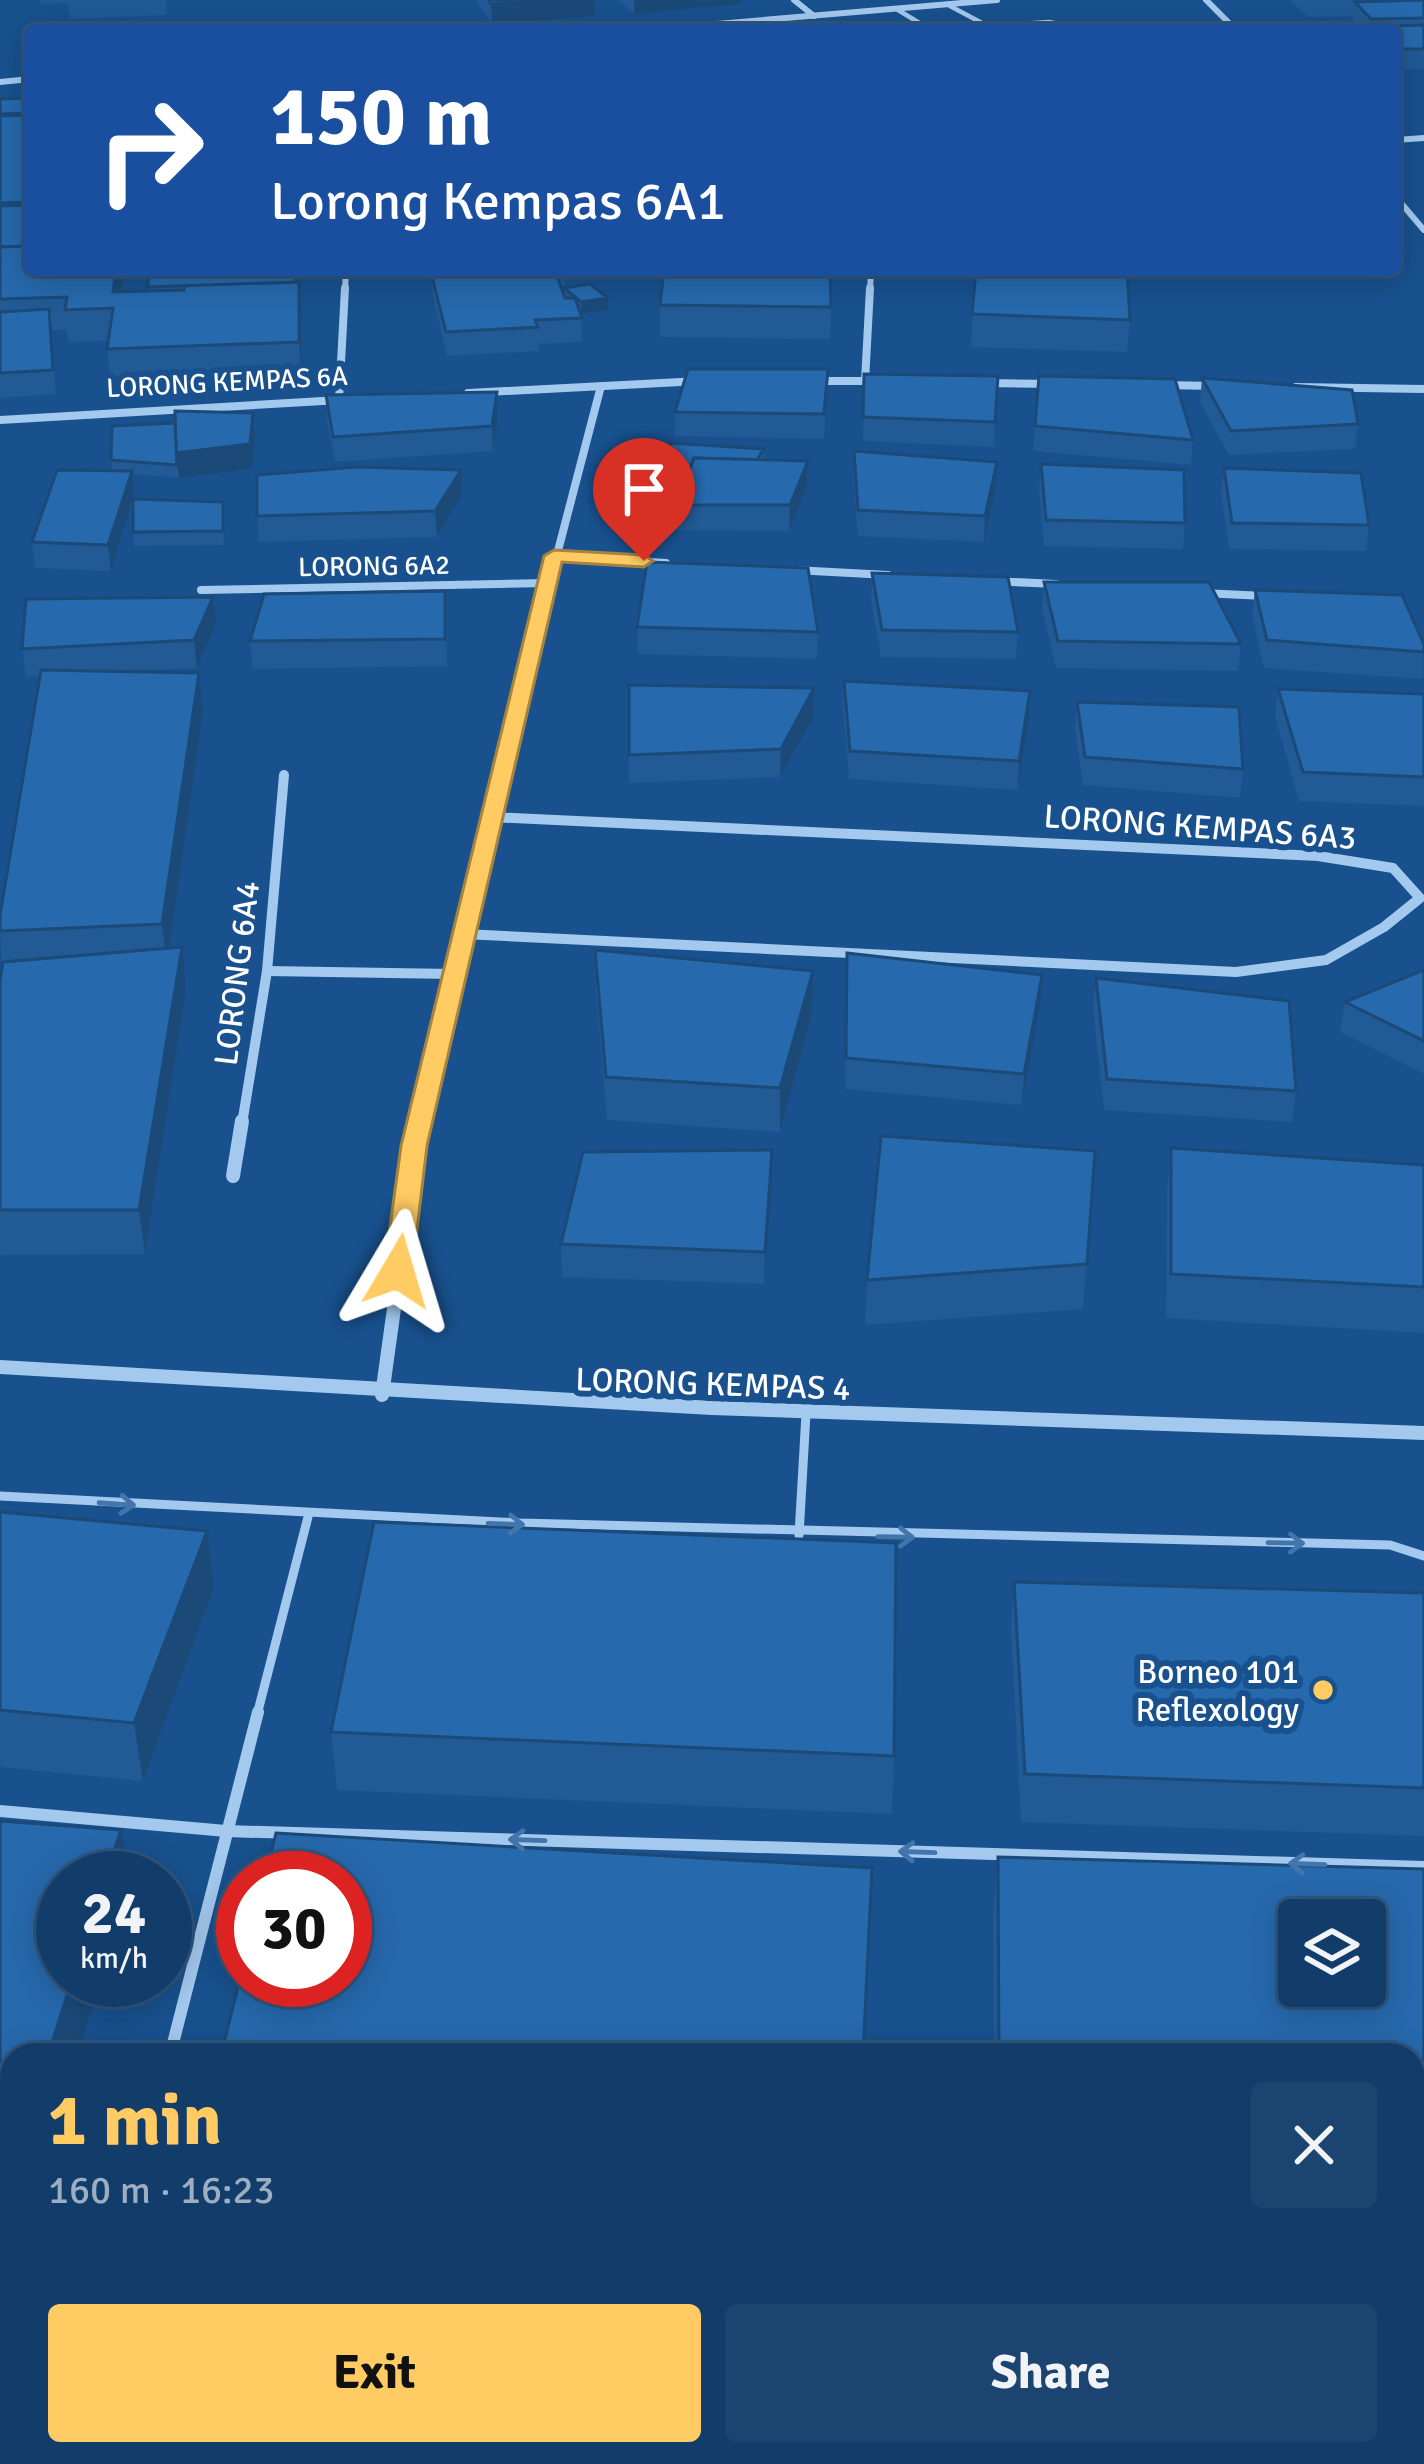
<!DOCTYPE html>
<html lang="en">
<head>
<meta charset="utf-8">
<style>
	body { margin:0; font-family:Signika,sans-serif; background:#1b4470; color:#f1f3f6; height:100vh; display:flex; flex-direction:column; font-size:45px; white-space:nowrap }
	* { box-sizing:border-box; margin:0 }
	p { font-size:39px; color:#9caec1 }
	.icon { flex:none; width:66px; height:66px; fill:none; stroke:currentColor; stroke-width:2; stroke-linecap:round; stroke-linejoin:round }
	.map { position:relative; flex:1; overflow:hidden }
	.side { position:absolute; left:0px; top:2043px; width:1425px; height:423px; display:flex; flex-direction:column; background:#123d6a; border-radius:36px 36px 0 0; box-shadow:0 6px 30px #0003,0 0 0 3px #31567e }
	.side>* { flex:none }
	.banner { position:absolute; left:24px; top:24px; width:1377px; height:252px; border-radius:12px; box-shadow:0 6px 30px #0003,0 0 0 3px #31567e; background:#1a4fa0; color:#fff; overflow:hidden }
	.controls { position:absolute; left:1278px; top:1899px; display:grid; gap:24px }
	.controls a { display:grid; place-items:center; width:108px; height:108px; border-radius:12px; background:#123d6a; box-shadow:0 6px 30px #0003,0 0 0 3px #31567e; font-size:60px }
	.speed { position:absolute; left:36px; top:1851px; display:flex; gap:24px; font-size:60px; font-weight:700; text-align:center }
	.speed>* { display:grid; place-content:center; width:156px; height:156px; border-radius:50%; background:#123d6a; box-shadow:0 6px 30px #0003,0 0 0 3px #31567e; line-height:1 }
	.speed small { font-size:30px; font-weight:400 }
	.speed .limit { border:18px solid #d22; background:#fff; color:#111 }
	.pin { position:absolute; display:grid; place-items:center; width:102px; height:102px; color:#fff; margin:-123px -51px; border-radius:50% 50% 50% 0; rotate:-45deg; box-shadow:0 0 12px #0007 }
	.pin .icon { rotate:45deg }
	.me { position:absolute; width:132px; margin:-66px; rotate:7deg; stroke-linejoin:round; filter:drop-shadow(0 0 9px #0008) }
	.turn { display:flex; align-items:center; gap:42px; height:252px; padding:0 48px; font-size:54px }
	.turn .icon { width:156px; height:156px; stroke-width:2.5 }
	.turn b { display:block; font-size:84px; line-height:102px }
	.round { display:grid; place-items:center; flex:none; width:126px; height:126px; border-radius:12px; background:#1b4470 }
	.head { display:flex; align-items:center; justify-content:space-between; height:204px; padding:0 48px }
	h1 { font-size:72px; font-weight:800; line-height:90px; color:#ffcb62 }
	.button { display:flex; gap:24px; margin-top:auto; padding:24px 48px }
	.button a { flex:1; height:138px; border-radius:12px; background:#ffcb62; color:#111; font-size:48px; font-weight:800; line-height:138px; text-align:center }
	.button a+a { background:#1b4470; color:#f1f3f6 }
	.map>svg:first-child { display:block }
</style>
</head>
<body>
<div class="map">
<svg width="1424" height="2464" viewBox="0 0 1424 2464">
	<rect width="100%" height="100%" fill="#18518e"/>
	<g fill="none" stroke-linecap="round" stroke-linejoin="round">
		<!-- lane-far2 -->
		<g stroke="#a4c9ef" stroke-width="4.5">
			<polyline points="950,6 982,23"/>
			<polyline points="898,10 931,30"/>
			<polyline points="938,30 1049,22 1089,30"/>
		</g>
		<!-- lane-far1 -->
		<g stroke="#a4c9ef" stroke-width="9">
			<polyline points="0,1496 521,1523 1390,1545 1424,1556"/>
			<polyline points="799,1535 806,1414"/>
			<polyline points="257,1715 308,1517"/>
		</g>
		<!-- lane -->
		<g stroke="#a4c9ef" stroke-width="12">
			<polyline points="0,1811 226,1831 1424,1867"/>
			<polyline points="170,2055 258,1712"/>
			<polyline points="1413,2327 1424,2328"/>
			<polyline points="559,2464 560,2454"/>
		</g>
		<!-- street-far3 -->
		<g stroke="#a4c9ef" stroke-width="6">
			<polyline points="794,0 814,16"/>
			<polyline points="1206,0 1236,30"/>
			<polyline points="646,30 997,0"/>
			<polyline points="0,82 30,79"/>
			<polyline points="1395,140 1424,138"/>
			<polyline points="1395,196 1424,230"/>
			<polyline points="345,291 346,270"/>
			<polyline points="870,291 871,270"/>
		</g>
		<!-- street-far2 -->
		<g stroke="#a4c9ef" stroke-width="8">
			<polyline points="816,381 880,381"/>
			<polyline points="865,381 870,288"/>
			<polyline points="984,383 1054,384"/>
			<polyline points="1164,385 1216,386"/>
			<polyline points="1296,387 1424,389"/>
			<polyline points="468,393 700,381"/>
			<polyline points="339,400 345,288"/>
			<polyline points="0,420 340,400"/>
			<polyline points="554,556 666,563"/>
			<polyline points="794,570 888,575"/>
			<polyline points="992,581 1056,584"/>
			<polyline points="201,590 548,583"/>
			<polyline points="1202,593 1265,596"/>
			<polyline points="530,658 601,386"/>
		</g>
		<!-- street-far1 -->
		<g stroke="#a4c9ef" stroke-width="10">
			<polyline points="464,934 1236,972 1326,960 1384,927 1420,898 1393,868 1318,856 491,817"/>
			<polyline points="267,971 453,974"/>
			<polyline points="242,1124 267,971 284,775"/>
			<polyline points="419,1124 530,655"/>
		</g>
		<!-- street -->
		<g stroke="#a4c9ef" stroke-width="14">
			<polyline points="233,1176 242,1121"/>
			<polyline points="0,1367 712,1408 1424,1433"/>
			<polyline points="382,1395 420,1121"/>
		</g>
	</g>
	<!-- wall -->
	<g fill="#215a95">
		<polygon points="40,0 166,0 167,15 70,19 68,3 41,4"/>
		<polygon points="476,0 595,0 595,16 492,24"/>
		<polygon points="619,0 742,0 742,4 634,14"/>
		<polygon points="1290,0 1424,0 1424,69 1395,69 1395,30 1332,30 1332,28 1359,27 1353,21 1353,16 1308,17"/>
		<polygon points="30,73 30,270 126,270 123,272 121,292 148,291 149,270 311,270 312,277 295,277 296,282 299,282 302,314 301,375 111,382 107,349 108,341 69,342 67,330 51,330 56,394 0,398 0,99 26,98"/>
		<polygon points="435,270 565,270 565,286 560,286 564,296 564,288 608,310 581,314 582,342 538,344 539,351 447,356 433,296 431,273 435,273"/>
		<polygon points="975,270 1127,270 1130,320 1127,352 971,347"/>
		<polygon points="660,305 831,307 830,339 660,337"/>
		<polygon points="828,369 824,439 675,436 675,412"/>
		<polygon points="864,374 998,376 994,447 863,441"/>
		<polygon points="1039,376 1193,440 1191,465 1033,451"/>
		<polygon points="1202,378 1358,424 1355,449 1229,455 1200,402"/>
		<polygon points="497,392 498,416 493,451 335,462 327,420 326,395"/>
		<polygon points="253,413 255,437 252,469 179,478 132,474 133,499 223,502 224,545 134,546 133,502 111,571 35,568 32,542 113,470 111,460 175,423"/>
		<polygon points="764,449 764,460 808,461 807,487 789,531 676,530 676,505 684,485 665,488 665,475"/>
		<polygon points="854,451 996,487 984,542 858,536 853,476"/>
		<polygon points="1041,464 1185,523 1183,549 1044,546 1039,489"/>
		<polygon points="1224,468 1369,525 1366,551 1229,549 1221,493"/>
		<polygon points="462,495 437,537 259,542 257,516"/>
		<polygon points="872,573 1018,632 1016,659 881,657 871,600"/>
		<polygon points="1044,582 1241,644 1238,671 1056,668 1042,609"/>
		<polygon points="1255,590 1424,645 1423,679 1264,668 1252,616"/>
		<polygon points="213,597 216,624 197,668 126,671 199,673 203,711 170,948 186,989 145,1254 0,1255 0,980 2,964 0,931 40,676 26,677 22,649"/>
		<polygon points="446,617 447,666 253,669 250,641"/>
		<polygon points="637,627 818,632 817,659 638,654"/>
		<polygon points="844,681 1030,691 1029,719 1018,790 849,779 843,708"/>
		<polygon points="629,685 814,688 814,716 780,777 629,783"/>
		<polygon points="1278,689 1424,694 1424,806 1299,801 1275,716"/>
		<polygon points="1077,702 1243,769 1240,798 1083,785 1075,730"/>
		<polygon points="595,950 812,1013 780,1132 607,1120 596,992"/>
		<polygon points="847,953 1040,1006 1022,1105 845,1089"/>
		<polygon points="1424,970 1424,1074 1340,1032 1345,1002"/>
		<polygon points="1096,978 1296,1091 1292,1122 1104,1110 1093,1008"/>
		<polygon points="1171,1148 1424,1165 1424,1333 1166,1318 1167,1192"/>
		<polygon points="772,1150 764,1284 562,1277 561,1244"/>
		<polygon points="1095,1151 1083,1309 865,1325 867,1280"/>
		<polygon points="0,1512 207,1531 214,1587 143,1781 0,1767"/>
		<polygon points="1014,1582 1424,1593 1424,1836 1021,1822 1011,1629"/>
		<polygon points="331,1732 894,1756 892,1814 337,1790"/>
		<polygon points="998,1857 1424,1869 1424,2193 1413,2192 1413,2055 994,2055 993,1915"/>
	</g>
	<!-- shaded-wall -->
	<g fill="#1b4a79">
		<polygon points="553,0 595,0 595,16 492,24 491,4"/>
		<polygon points="634,0 742,0 742,4 634,14"/>
		<polygon points="116,270 123,270 124,275 117,325 113,292"/>
		<polygon points="299,282 302,314 301,375 299,342"/>
		<polygon points="608,298 608,310 581,314 581,302"/>
		<polygon points="497,392 498,416 493,451 492,426"/>
		<polygon points="253,413 255,437 252,469 179,478 176,453"/>
		<polygon points="808,461 807,487 789,531 790,505"/>
		<polygon points="997,462 996,487 984,542 985,516"/>
		<polygon points="461,470 462,495 437,537 435,511"/>
		<polygon points="694,470 694,483 665,488 665,475"/>
		<polygon points="132,471 134,496 111,571 108,545"/>
		<polygon points="213,597 216,624 197,668 194,640"/>
		<polygon points="199,673 203,711 167,966 162,924"/>
		<polygon points="814,688 814,716 780,777 781,749"/>
		<polygon points="1030,691 1029,719 1018,790 1019,761"/>
		<polygon points="182,947 186,989 145,1254 139,1210"/>
		<polygon points="813,971 812,1013 780,1132 780,1088"/>
		<polygon points="1042,975 1040,1006 1022,1105 1024,1074"/>
		<polygon points="772,1150 772,1182 764,1284 765,1252"/>
		<polygon points="207,1531 214,1587 143,1781 134,1723"/>
		<polygon points="121,1830 128,1878 105,1878"/>
		<polygon points="72,1980 101,1980 77,2055 48,2055"/>
		<polygon points="12,2167 12,2264 0,2303 0,2204"/>
		<polygon points="484,2454 498,2454 496,2464 482,2464"/>
	</g>
	<!-- building -->
	<g fill="#2669ad" stroke="#1b4a79" stroke-width="3" fill-rule="evenodd">
		<polygon points="489,0 553,0 491,4"/>
		<polygon points="1424,0 1424,18 1371,19 1355,2"/>
		<polygon points="1424,25 1424,49 1395,49 1395,30 1334,30 1332,28"/>
		<polygon points="593,27 596,30 559,30"/>
		<polygon points="30,73 30,113 0,114 0,99 26,98 27,74"/>
		<polygon points="30,115 30,202 0,203 0,116"/>
		<polygon points="30,205 30,246 0,247 0,206"/>
		<polygon points="30,246 30,270 116,270 113,292 184,290 185,285 299,282 299,342 107,349 113,308 65,310 67,297 0,299 0,247"/>
		<polygon points="149,270 294,270 296,282 148,287"/>
		<polygon points="496,270 555,270 565,298 575,298 582,318 535,320 538,327 446,332 431,273"/>
		<polygon points="664,270 830,270 831,307 660,305"/>
		<polygon points="976,270 1127,270 1130,320 972,314"/>
		<polygon points="590,284 608,298 581,302 564,288"/>
		<polygon points="49,309 53,370 0,373 0,312"/>
		<polygon points="688,369 828,369 824,414 675,412"/>
		<polygon points="864,374 998,376 995,422 863,417"/>
		<polygon points="1039,376 1175,379 1193,440 1035,426"/>
		<polygon points="1202,378 1352,390 1358,424 1231,431"/>
		<polygon points="497,392 492,426 333,437 326,395"/>
		<polygon points="175,411 253,413 250,444 176,453"/>
		<polygon points="175,423 177,465 111,460 112,426"/>
		<polygon points="671,443 764,449 757,460 694,458 689,471 665,475"/>
		<polygon points="854,451 997,462 985,516 858,510"/>
		<polygon points="694,458 808,461 790,505 676,505"/>
		<polygon points="1041,464 1184,470 1185,523 1046,520"/>
		<polygon points="356,467 461,470 435,511 257,516 257,475"/>
		<polygon points="1224,468 1361,473 1369,525 1232,523"/>
		<polygon points="57,470 132,471 108,545 32,542"/>
		<polygon points="133,499 223,502 223,531 133,532"/>
		<polygon points="647,562 808,568 818,632 637,627"/>
		<polygon points="872,573 1008,577 1018,632 882,630"/>
		<polygon points="1044,582 1209,582 1241,644 1058,641"/>
		<polygon points="1255,590 1402,595 1424,645 1424,652 1267,640"/>
		<polygon points="445,591 445,639 250,641 264,594"/>
		<polygon points="213,597 194,640 22,649 26,599"/>
		<polygon points="41,670 199,673 162,924 0,931 0,915"/>
		<polygon points="844,681 1030,691 1019,761 850,751"/>
		<polygon points="629,685 814,688 781,749 629,755"/>
		<polygon points="1278,689 1424,694 1424,777 1303,772"/>
		<polygon points="1077,702 1239,707 1243,769 1085,757"/>
		<polygon points="182,947 139,1210 0,1210 0,980 3,962"/>
		<polygon points="595,950 813,971 780,1088 606,1077"/>
		<polygon points="847,953 1042,975 1024,1074 846,1058"/>
		<polygon points="1424,970 1424,1041 1345,1002"/>
		<polygon points="1096,978 1289,1001 1296,1091 1107,1079"/>
		<polygon points="881,1136 1095,1151 1087,1264 867,1280"/>
		<polygon points="1171,1148 1424,1165 1424,1287 1171,1274"/>
		<polygon points="772,1150 765,1252 561,1244 583,1152"/>
		<polygon points="0,1512 207,1531 134,1723 0,1710"/>
		<polygon points="374,1522 896,1543 894,1756 331,1732"/>
		<polygon points="1014,1582 1424,1593 1424,1788 1025,1774"/>
		<polygon points="0,1821 121,1830 105,1878 63,1878 63,1980 72,1980 48,2055 12,2055 12,2167 0,2204"/>
		<polygon points="276,1833 872,1868 863,2055 221,2055 243,1967 243,1980 345,1980 345,1878 265,1878"/>
		<path d="M998 1857 1424 1869V2133H1413V2055H999ZM1299 1920H1365V1986H1299Z"/>
		<polygon points="1413,2401 1424,2401 1424,2464 637,2464 638,2454 1413,2454"/>
		<polygon points="90,2454 484,2454 482,2464 87,2464"/>
	</g>
	<!-- one-way arrows -->
	<defs><path id="oneway-shaft" d="M-6 0H5M1.5-3L5.5 0L1.5 3" fill="none" stroke-width="1.6" stroke-linecap="round" stroke-linejoin="round" transform="scale(3)"/></defs>
	<g stroke="#4275ab">
		<use href="#oneway-shaft" transform="translate(117 1504) rotate(4)"/>
		<use href="#oneway-shaft" transform="translate(506 1524) rotate(2)"/>
		<use href="#oneway-shaft" transform="translate(896 1537) rotate(1)"/>
		<use href="#oneway-shaft" transform="translate(1286 1543) rotate(1)"/>
		<use href="#oneway-shaft" transform="translate(527 1840) rotate(-178)"/>
		<use href="#oneway-shaft" transform="translate(917 1852) rotate(-178)"/>
		<use href="#oneway-shaft" transform="translate(1307 1864) rotate(-178)"/>
	</g>
	<!-- route -->
	<polygon fill="#ffcb62" stroke="#a68440" stroke-width="3" points="554,550 644,555 653,561 644,567 562,562 427,1146 412,1271 398,1279 384,1271 401,1146 544,556"/>
	<!-- markers -->
	<circle fill="#ffcb62" stroke="#18518e" stroke-width="4.5" cx="1323" cy="1690" r="12"/>
	<g text-anchor="middle" stroke-width="12" stroke-linejoin="round" paint-order="stroke">
		<!-- far-street labels -->
		<g font-size="27" fill="#fff" stroke="#18518e">
			<text transform="translate(227 382) rotate(-3)" y="9">LORONG KEMPAS 6A</text>
			<text transform="translate(374 566) rotate(-1)" y="9">LORONG 6A2</text>
		</g>
		<!-- street labels -->
		<g font-size="33" fill="#fff" stroke="#18518e">
			<text transform="translate(1200 826) rotate(4)" y="12">LORONG KEMPAS 6A3</text>
			<text transform="translate(236 973) rotate(-83)" y="12">LORONG 6A4</text>
			<text transform="translate(713 1383) rotate(2)" y="12">LORONG KEMPAS 4</text>
		</g>
		<!-- poi labels -->
		<g font-size="33" fill="#fff" stroke="#18518e" text-anchor="end">
			<text x="1299" y="1683">Borneo 101<tspan x="1299" dy="38">Reflexology</tspan></text>
		</g>
	</g>
</svg>
<div class="controls">
<a><svg class="icon" aria-label="layers" viewBox="0 0 24 24"><path d="M12 4l9 5-9 5-9-5zM3 14l9 5 9-5"/></svg></a>
</div>
<div class="speed"><div>24<small>km/h</small></div><div class="limit">30</div></div>
<div class="pin" style="left:644px;top:561px;background:#d93025"><svg class="icon" aria-label="arrive" viewBox="0 0 24 24"><path d="M6 21V4h12l-3 4 3 4H6"/></svg></div>
<svg class="me" style="left:398px;top:1271px" viewBox="-20 -20 40 40"><path d="M0-17L14 15 0 8-14 15z" fill="#ffcb62" stroke="#fff" stroke-width="4"/></svg>
<div class="banner">
<div class="turn"><svg class="icon" aria-label="right" viewBox="0 0 24 24"><path d="M7 20v-9h11M14 6l5 5-5 5"/></svg><div><b>150 m</b>Lorong Kempas 6A1</div></div>
</div>
<section class="side">
<div class="head"><div><h1>1 min</h1><p>160 m · 16:23</p></div><a class="round"><svg class="icon" aria-label="close" viewBox="0 0 24 24"><path d="M6 6l12 12M18 6L6 18"/></svg></a></div>
<div class="button"><a>Exit</a><a>Share</a></div>
</section>
</div>
</body>
</html>
